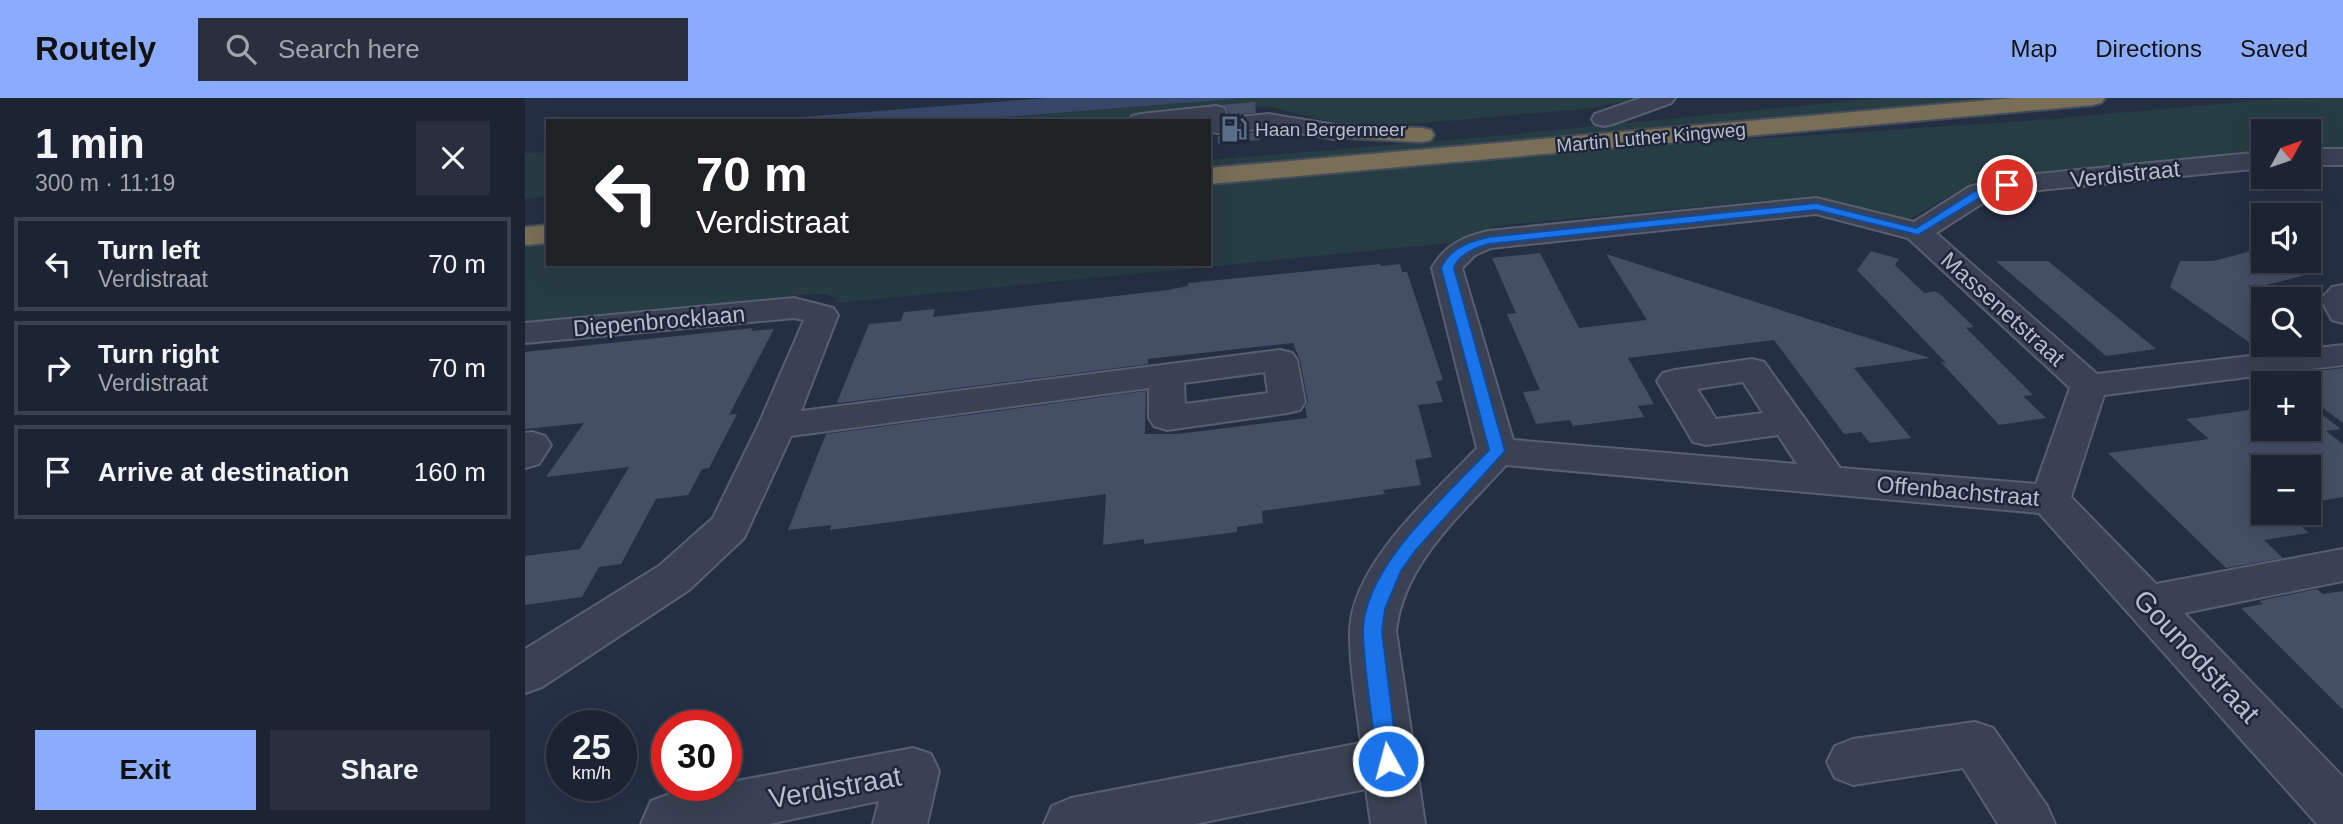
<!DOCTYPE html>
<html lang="en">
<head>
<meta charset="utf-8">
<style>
	body { margin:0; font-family:Arial,sans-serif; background:#292f3e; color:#f1f3f6; height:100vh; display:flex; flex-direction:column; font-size:26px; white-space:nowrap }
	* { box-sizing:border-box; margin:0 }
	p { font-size:23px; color:#a0a4ac }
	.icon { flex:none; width:38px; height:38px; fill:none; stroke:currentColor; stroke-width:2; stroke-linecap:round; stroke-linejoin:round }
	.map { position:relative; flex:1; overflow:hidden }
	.sheet { display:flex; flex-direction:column; background:#1c2332; width:525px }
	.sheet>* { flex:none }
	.top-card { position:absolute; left:21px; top:21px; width:665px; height:147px; border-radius:0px; box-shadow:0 7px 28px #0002,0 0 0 2px #3a404d; background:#202124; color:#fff; overflow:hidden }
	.needle { width:46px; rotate:50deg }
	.fabs { position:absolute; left:1726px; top:21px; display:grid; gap:14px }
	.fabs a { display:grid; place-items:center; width:70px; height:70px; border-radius:0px; background:#1c2332; box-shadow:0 7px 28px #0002,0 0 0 2px #3a404d; font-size:35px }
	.speed { position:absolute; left:21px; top:612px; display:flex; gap:14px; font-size:35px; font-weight:700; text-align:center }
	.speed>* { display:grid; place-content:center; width:91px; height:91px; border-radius:50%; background:#1c2332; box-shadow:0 7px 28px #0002,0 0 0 2px #3a404d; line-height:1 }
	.speed small { font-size:18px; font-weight:400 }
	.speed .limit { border:10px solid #d22; background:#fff; color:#111 }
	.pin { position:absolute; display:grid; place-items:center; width:60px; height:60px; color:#fff; margin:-30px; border:4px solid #fff; border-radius:50%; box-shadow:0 2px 7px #0007 }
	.me { position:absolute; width:77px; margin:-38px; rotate:353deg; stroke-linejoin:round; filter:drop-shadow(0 0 5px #0008) }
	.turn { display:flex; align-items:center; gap:24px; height:147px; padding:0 35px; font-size:32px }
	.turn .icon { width:91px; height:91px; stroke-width:2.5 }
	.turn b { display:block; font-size:49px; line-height:60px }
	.round { display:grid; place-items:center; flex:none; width:74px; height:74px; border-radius:0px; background:#292f3e }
	.summary { display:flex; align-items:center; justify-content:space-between; height:119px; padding:0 35px }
	h1 { font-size:42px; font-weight:800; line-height:52px }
	.primary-button { display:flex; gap:14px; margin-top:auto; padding:14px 35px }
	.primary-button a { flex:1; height:80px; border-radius:0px; background:#8babfd; color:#111; font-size:28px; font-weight:800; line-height:80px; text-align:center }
	.primary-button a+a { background:#292f3e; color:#f1f3f6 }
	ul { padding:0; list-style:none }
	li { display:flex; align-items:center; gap:21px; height:94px; margin:0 14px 10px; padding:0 21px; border:4px solid #3a404d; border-radius:0px }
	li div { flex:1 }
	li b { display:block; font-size:26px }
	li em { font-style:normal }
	header { display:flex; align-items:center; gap:42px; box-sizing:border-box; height:98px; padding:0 35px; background:#8babfd; color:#111 }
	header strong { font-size:33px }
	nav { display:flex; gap:38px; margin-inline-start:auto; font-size:24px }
	.search { width:490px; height:63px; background:#292f3e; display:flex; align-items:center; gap:18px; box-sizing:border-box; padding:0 24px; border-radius:0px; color:#a0a4ac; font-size:26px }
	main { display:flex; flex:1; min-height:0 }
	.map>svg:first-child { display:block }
</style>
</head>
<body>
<header>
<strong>Routely</strong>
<div class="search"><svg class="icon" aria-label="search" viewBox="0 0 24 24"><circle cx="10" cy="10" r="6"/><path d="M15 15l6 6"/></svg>Search here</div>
<nav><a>Map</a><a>Directions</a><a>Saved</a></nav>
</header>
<main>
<section class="sheet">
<div class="summary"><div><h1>1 min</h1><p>300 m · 11:19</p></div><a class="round"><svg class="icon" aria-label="close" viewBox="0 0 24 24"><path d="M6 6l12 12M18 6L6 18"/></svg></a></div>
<ul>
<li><svg class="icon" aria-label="left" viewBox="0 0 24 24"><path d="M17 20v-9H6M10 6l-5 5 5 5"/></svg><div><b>Turn left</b><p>Verdistraat</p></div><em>70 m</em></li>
<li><svg class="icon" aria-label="right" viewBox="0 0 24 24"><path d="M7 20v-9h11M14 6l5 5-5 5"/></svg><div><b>Turn right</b><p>Verdistraat</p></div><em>70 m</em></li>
<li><svg class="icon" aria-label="arrive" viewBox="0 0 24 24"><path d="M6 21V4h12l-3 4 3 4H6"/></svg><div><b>Arrive at destination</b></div><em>160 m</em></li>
</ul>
<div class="primary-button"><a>Exit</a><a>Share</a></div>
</section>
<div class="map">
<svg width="1818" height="726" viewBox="0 0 1818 726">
	<rect width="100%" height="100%" fill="#252f43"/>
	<!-- green -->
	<g fill="#273d44">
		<polygon points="721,0 1112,0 1069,10 853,29 825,29 743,8 614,18 598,23 431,23"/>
		<polygon points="1355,0 1501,0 684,70 684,62 949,40"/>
		<polygon points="1763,0 1818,0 1818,53 1783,52 1783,33 1738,33 1738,55 1453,82 1383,122 1288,98 969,128 925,145 312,205 310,200 302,196 286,196 0,224 0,145 23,143 23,166 684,166 684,85 1050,53 1501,23"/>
		<polygon points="23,54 23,99 0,101 0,55"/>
	</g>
	<!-- water -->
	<polygon fill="#38486b" points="522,0 721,0 431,23 225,23"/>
	<!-- building -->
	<g fill="#444e65">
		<polygon points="730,4 731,15 705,17 701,9 697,7"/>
		<polygon points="734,34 735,42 693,46 693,38"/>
		<polygon points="1738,150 1738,163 1772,163 1792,174 1738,188 1738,254 1645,189 1655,163 1688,163"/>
		<polygon points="1346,153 1374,161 1370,167 1399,195 1410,193 1416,197 1449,229 1441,230 1508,297 1498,298 1521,320 1474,327 1415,263 1421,265 1332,172"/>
		<polygon points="1015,155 1054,230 1122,222 1081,156 1405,260 1329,270 1386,340 1345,345 1336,334 1319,336 1249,242 1103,260 1129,306 1113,308 1119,319 1048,328 1045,322 1011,326 998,294 1015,292 982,216 991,215 967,160"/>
		<polygon points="1471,163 1523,163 1631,251 1581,258"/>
		<polygon points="855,166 856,168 875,166 877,174 882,174 918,282 911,283 918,304 893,307 907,359 890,362 896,387 858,392 860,396 737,413 738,425 712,429 712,434 619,446 619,441 578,447 581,396 305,432 306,427 263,432 301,336 621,293 620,336 653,336 782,320 780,309 783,304 775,262 768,245 623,261 623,266 314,305 312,304 344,226 376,223 379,214 410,211 408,219 643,192 663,188 663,185"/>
		<polygon points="228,230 226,233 249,231 204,317 212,316 184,370 177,371 163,397 131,401 96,466 74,469 57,499 0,507 0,458 55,451 104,369 21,379 59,325 0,331 0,254"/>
		<polygon points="1818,270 1818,325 1783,299 1783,274"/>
		<polygon points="1783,306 1816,331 1801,333 1818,346 1818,399 1783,405 1783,369 1738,369 1738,415 1760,415 1784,435 1739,442 1758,460 1701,470 1583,355 1684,341 1661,321 1738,310 1738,331 1783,331"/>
		<polygon points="1792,491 1798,496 1818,493 1818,612 1716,510 1738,506 1734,503"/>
	</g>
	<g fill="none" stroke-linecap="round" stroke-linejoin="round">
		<!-- minor casing -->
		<g stroke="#575f70" stroke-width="4">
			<g id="minor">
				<polygon points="1116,0 1150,0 1146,5 1088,26 1079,28 1070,26 1067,21 1070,16"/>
				<polygon points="691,8 699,10 703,20 744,16 811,27 820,29 823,34 820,39 811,41 744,30 692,35 684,33 684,23 604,23 607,18 616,16"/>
				<rect x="1783" y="51" width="35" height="16"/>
				<path d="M1738 54V70L1484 95 1464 101 1411 135 1572 276 1818 247V267L1579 297 1546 399 1631 486 1818 451V483L1659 515 1818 679V726H1792L1514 415 981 367C937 416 879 464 871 533L900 726H846L841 691 670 726H519L527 708 546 700 836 645C832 610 824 567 825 532 828 464 908 397 952 350L907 170C920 147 938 139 963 133L1291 100 1389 124 1444 89 1482 79ZM1291 116 1383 140 1545 290 1511 386 1315 370 1239 264 1227 261 1150 272 1138 275 1132 283 1168 344 1181 347 1253 337 1272 366 988 342 937 170 950 157 966 150ZM1218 284 1238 315 1191 321 1172 291Z"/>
				<polygon points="1818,187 1818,225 1807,222 1796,201 1807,189"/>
				<path d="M269 200 308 210 313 217 276 313 755 252 767 255 772 262 780 304 775 312 762 315 642 332 629 328 624 320V290L266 338 219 440 164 492 17 589 0 595V551L134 468 188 420 233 328 279 222 269 220 0 245V225ZM740 274 743 295 660 306 659 285Z"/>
				<polygon points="7,334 20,338 26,347 14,366 0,370 0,335"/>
				<polygon points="1450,624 1468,630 1522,708 1530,726 1473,726 1438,670 1328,687 1310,680 1302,664 1310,648 1328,641"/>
				<polygon points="388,650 406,656 414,673 402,726 348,726 354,703 244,726 116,726 126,703 145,696 201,688 201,685"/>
			</g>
		</g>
		<!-- highway casing -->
		<g stroke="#444c5d" stroke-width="4">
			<g id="highway">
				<polygon points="1488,0 1580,0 1576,5 1568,7 684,86 684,70"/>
				<polygon points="811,27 897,30 906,32 909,37 906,42 897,44 802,39 799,34 802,29"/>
				<polygon points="23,127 23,145 0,147 0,129"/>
			</g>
		</g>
		<!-- minor -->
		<use href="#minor" fill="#394152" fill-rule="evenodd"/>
		<!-- highway -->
		<use href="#highway" fill="#796f56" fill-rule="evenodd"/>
	</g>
	<!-- route -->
	<path fill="#1a73e8" stroke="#114b97" stroke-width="2" d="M1482 84 1487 87 1486 90 1458 98 1393 137 1291 112 964 146C950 150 934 156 929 170L980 353 890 453 876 473 860 511 857 533 873 663 870 670 863 673 855 670 852 663C848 621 839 577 838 534 838 469 922 397 964 352L916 170C925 150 943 144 963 139L1291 105 1391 130 1450 93Z"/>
	<!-- icons -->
	<defs>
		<g id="fuel-bare" transform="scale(2.1)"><path d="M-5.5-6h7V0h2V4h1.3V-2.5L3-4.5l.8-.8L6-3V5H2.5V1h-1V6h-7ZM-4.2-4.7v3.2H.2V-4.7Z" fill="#5c6f8a" stroke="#1e2638" stroke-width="2.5" paint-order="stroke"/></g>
	</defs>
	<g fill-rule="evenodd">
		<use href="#fuel-bare" x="709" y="31"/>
	</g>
	<g text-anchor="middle" stroke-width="5" stroke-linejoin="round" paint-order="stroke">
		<!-- far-poi labels -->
		<g font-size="19" fill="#b6bdcc" stroke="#1e2638" text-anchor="start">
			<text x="730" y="38">Haan Bergermeer</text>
		</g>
		<!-- far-street labels -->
		<g font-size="19" fill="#b6bdcc" stroke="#1e2638">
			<text transform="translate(1126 39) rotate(-5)" y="7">Martin Luther Kingweg</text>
		</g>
		<!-- street labels -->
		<g font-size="23" fill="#b6bdcc" stroke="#1e2638">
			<text transform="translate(1600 76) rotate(-6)" y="8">Verdistraat</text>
			<text transform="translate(1478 211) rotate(42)" y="8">Massenetstraat</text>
			<text transform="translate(134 223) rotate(-5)" y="8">Diepenbrocklaan</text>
			<text transform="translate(1433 393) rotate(5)" y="8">Offenbachstraat</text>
		</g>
		<!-- near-street labels -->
		<g font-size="28" fill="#b6bdcc" stroke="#1e2638">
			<text transform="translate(1672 558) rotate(47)" y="10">Gounodstraat</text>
			<text transform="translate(310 689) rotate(-10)" y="10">Verdistraat</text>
		</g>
	</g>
</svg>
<div class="fabs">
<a><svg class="needle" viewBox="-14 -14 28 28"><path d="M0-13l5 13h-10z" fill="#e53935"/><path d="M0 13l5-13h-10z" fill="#a0a4ac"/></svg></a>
<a><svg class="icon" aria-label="sound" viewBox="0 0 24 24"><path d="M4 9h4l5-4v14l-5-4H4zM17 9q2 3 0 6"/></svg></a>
<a><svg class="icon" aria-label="search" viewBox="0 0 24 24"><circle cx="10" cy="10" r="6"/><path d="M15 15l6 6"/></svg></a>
<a>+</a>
<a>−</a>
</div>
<div class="speed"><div>25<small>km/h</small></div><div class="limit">30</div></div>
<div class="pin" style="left:1482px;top:87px;background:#d93025"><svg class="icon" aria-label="arrive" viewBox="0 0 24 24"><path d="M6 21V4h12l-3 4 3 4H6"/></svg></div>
<svg class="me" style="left:863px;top:663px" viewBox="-20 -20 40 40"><circle r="17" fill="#1a73e8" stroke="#fff" stroke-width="3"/><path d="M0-11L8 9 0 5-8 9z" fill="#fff"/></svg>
<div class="top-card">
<div class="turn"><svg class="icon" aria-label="left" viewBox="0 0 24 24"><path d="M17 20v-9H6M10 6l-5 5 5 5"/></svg><div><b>70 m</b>Verdistraat</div></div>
</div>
</div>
</main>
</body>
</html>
